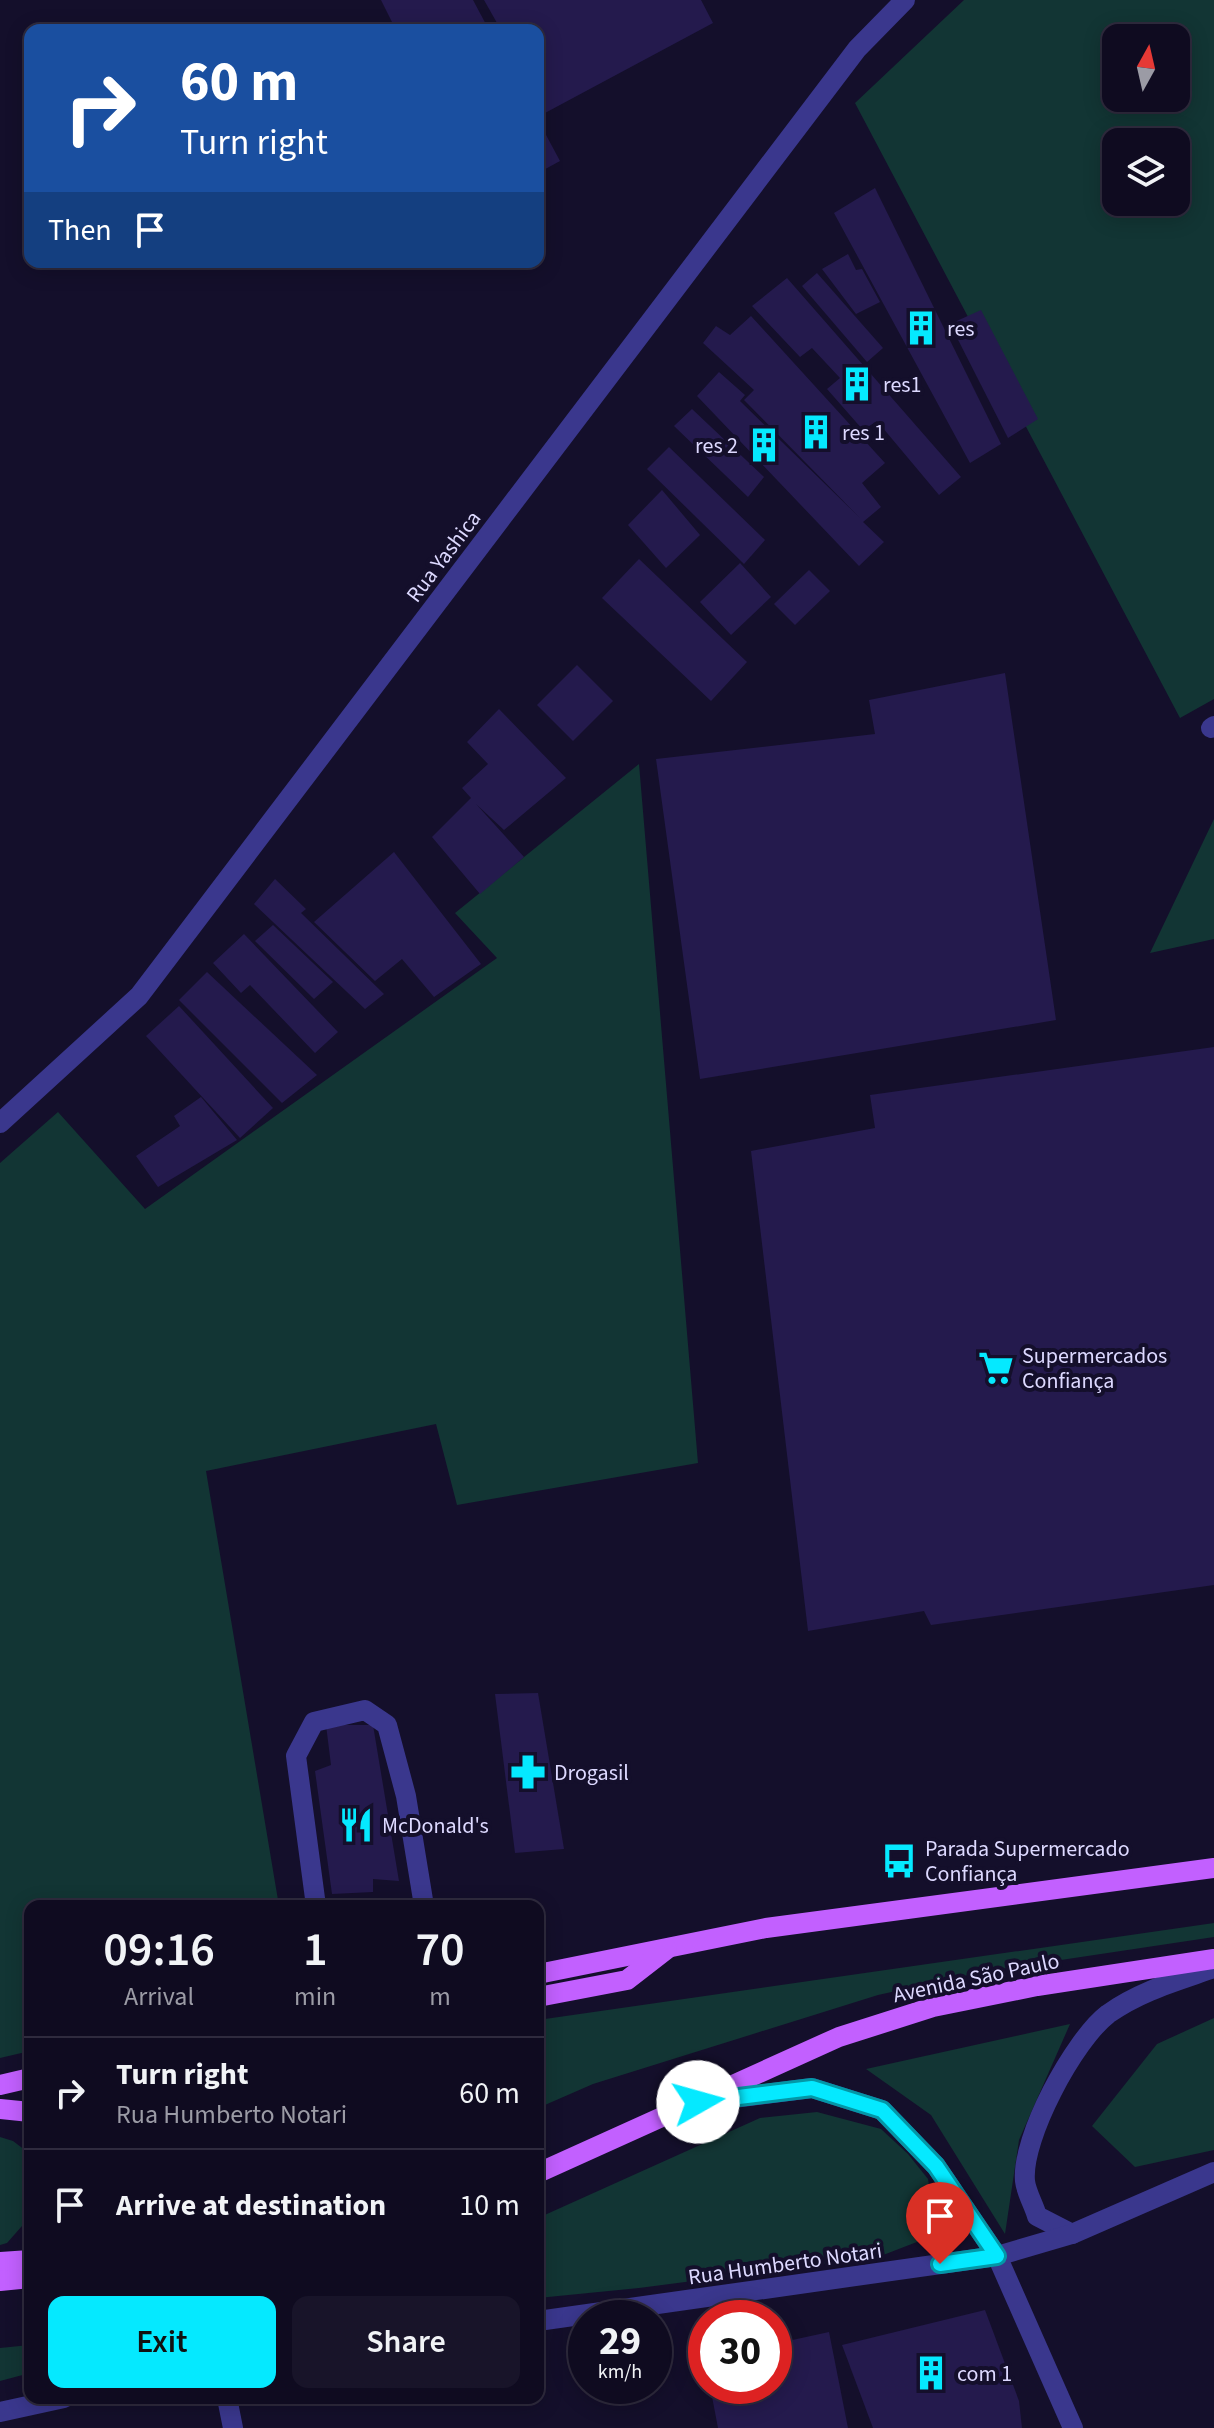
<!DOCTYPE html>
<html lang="en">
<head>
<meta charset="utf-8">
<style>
	body { margin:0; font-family:"Source Sans 3",sans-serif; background:#181429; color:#f1f3f6; height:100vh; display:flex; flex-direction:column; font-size:30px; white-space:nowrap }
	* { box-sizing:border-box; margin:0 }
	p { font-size:26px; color:#9b9ba5 }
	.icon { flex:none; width:44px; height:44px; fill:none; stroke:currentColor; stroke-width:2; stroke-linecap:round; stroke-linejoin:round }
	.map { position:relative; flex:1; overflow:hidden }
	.sheet { position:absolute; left:24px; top:1900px; width:520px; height:504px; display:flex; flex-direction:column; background:#0f0b20; border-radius:16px; box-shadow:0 4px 20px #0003,0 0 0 2px #2f2b3e }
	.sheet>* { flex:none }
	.hud { position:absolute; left:24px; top:24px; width:520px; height:244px; border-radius:16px; box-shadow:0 4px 20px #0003,0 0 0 2px #2f2b3e; background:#1a4fa0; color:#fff; overflow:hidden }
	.needle { width:52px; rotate:8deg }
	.controls { position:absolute; left:1102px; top:24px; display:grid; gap:16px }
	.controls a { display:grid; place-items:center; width:88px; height:88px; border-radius:16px; background:#0f0b20; box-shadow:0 4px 20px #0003,0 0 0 2px #2f2b3e; font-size:40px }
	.speed { position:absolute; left:568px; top:2300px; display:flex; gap:16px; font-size:40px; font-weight:700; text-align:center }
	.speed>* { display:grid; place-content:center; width:104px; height:104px; border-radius:50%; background:#0f0b20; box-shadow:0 4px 20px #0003,0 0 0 2px #2f2b3e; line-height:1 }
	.speed small { font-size:20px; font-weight:400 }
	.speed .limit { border:12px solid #d22; background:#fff; color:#111 }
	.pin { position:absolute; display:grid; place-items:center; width:68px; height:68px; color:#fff; margin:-82px -34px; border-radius:50% 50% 50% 0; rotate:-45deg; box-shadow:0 0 8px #0007 }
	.pin .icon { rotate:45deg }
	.me { position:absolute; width:88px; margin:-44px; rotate:83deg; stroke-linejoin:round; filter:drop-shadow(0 0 6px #0008) }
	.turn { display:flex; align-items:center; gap:28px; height:168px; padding:0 24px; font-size:36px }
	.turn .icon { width:104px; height:104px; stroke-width:2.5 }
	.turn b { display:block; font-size:56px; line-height:68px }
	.then { display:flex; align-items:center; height:76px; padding:0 24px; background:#0003; gap:16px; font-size:30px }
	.eta { display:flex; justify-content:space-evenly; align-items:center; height:136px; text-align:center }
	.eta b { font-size:48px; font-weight:600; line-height:56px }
	.cta { display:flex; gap:16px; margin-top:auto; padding:16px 24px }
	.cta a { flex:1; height:92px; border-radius:16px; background:#05e9ff; color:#111; font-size:32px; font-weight:600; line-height:92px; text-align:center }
	.cta a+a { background:#181429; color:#f1f3f6 }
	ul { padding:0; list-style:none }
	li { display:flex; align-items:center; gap:24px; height:112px; padding:0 24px; border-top:2px solid #2f2b3e }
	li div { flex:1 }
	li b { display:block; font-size:30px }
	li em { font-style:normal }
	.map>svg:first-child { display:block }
</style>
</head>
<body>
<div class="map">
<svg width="1214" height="2428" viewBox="0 0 1214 2428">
	<rect width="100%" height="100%" fill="#140f2b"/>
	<!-- green -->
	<g fill="#123534" fill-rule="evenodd">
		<path d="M964 0H1214V699L1180 718 855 103ZM1116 38H1176V98H1116ZM1116 142H1176V202H1116Z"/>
		<polygon points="639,764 698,1463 457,1505 436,1424 206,1471 279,1906 30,1906 30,2051 0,2058 0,1163 58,1112 145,1209 497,958 455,913"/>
		<polygon points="1214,819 1214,939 1150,953"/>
		<polygon points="1214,1923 1214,1937 982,1972 878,1995 593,2084 538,2108 538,2020"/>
		<polygon points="1214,2018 1214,2150 1135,2167 1092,2126 1157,2044"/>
		<polygon points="1070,2024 1019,2140 1005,2234 931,2115 866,2069"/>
		<polygon points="817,2112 881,2129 908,2154 928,2179 934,2215 922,2240 878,2257 639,2288 538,2298 538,2218 760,2118"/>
		<polygon points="0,2137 13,2141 30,2154 29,2218 7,2243 0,2245"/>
		<polygon points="30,2345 30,2373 0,2381 0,2348"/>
	</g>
	<!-- building -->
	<g fill="#241a4d">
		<polygon points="381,0 473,0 489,30 396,30"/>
		<polygon points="484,0 701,0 713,23 545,113 538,99 538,30 501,30"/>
		<polygon points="538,120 560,161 538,173"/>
		<polygon points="875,188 1001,444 970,463 834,213"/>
		<polygon points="848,254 856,270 862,269 880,302 856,314 822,269"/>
		<polygon points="817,273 883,348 867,362 802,286"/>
		<polygon points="787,278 961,477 939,495 877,421 863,430 827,389 840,378 812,348 800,357 752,306"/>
		<polygon points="981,310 1038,419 1008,438 950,324"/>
		<polygon points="751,316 885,463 862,483 881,507 863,522 884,542 859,566 697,396 719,372 745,395 740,401 860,518 744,400 754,390 703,343 716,326 730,335"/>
		<polygon points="692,409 764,477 748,497 674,426"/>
		<polygon points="669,447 765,540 744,564 647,469"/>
		<polygon points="662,490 700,535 666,568 628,525"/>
		<polygon points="639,559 747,662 711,701 602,598"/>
		<polygon points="740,563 771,597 731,635 700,602"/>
		<polygon points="809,570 830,591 795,625 774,604"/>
		<polygon points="577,665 613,701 573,741 537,705"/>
		<polygon points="1005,673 1056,1020 700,1079 656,759 875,734 869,700"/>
		<polygon points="499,709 566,778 504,830 476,804 524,857 480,894 432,837 471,798 462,788 488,764 467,742"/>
		<polygon points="394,852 481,964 434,997 402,959 375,981 314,922"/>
		<polygon points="275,879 306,909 301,913 384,994 365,1009 254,904"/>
		<polygon points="273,925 333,982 314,999 255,941"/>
		<polygon points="244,934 338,1032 315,1053 250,985 241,993 213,963"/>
		<polygon points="207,972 317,1075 282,1103 179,1000"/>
		<polygon points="179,1006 273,1108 240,1138 146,1036"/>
		<polygon points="1214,1047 1214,1585 931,1625 924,1611 808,1631 751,1151 875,1128 870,1095"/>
		<polygon points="201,1097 237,1140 158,1187 136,1156 180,1126 174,1116"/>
		<polygon points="538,1693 564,1849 515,1853 495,1694"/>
		<polygon points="326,1725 373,1725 399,1881 373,1879 373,1892 332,1894 315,1771 331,1765"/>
		<polygon points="985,2310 1019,2401 1022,2428 873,2428 842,2345"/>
		<polygon points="829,2332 848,2428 718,2428 710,2386 774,2386 774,2344"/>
	</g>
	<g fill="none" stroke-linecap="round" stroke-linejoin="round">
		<!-- minor -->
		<g stroke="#3a378d" stroke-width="20">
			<polyline points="1211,728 1214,726"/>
			<polyline points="0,1123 139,996 857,49 905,0"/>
			<polyline points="316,1906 296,1756 314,1722 365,1710 387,1725 406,1796 424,1906"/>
			<polyline points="702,2102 812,2088 882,2110 936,2166 997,2256 1073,2428"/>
			<path d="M1072 2234 1037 2216C1034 2205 1026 2192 1025 2181 1021 2138 1074 2040 1108 2014 1140 1991 1177 1981 1214 1968"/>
			<polyline points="538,2321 997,2256 1072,2234 1214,2172"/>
			<polyline points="227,2398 233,2428"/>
			<polyline points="0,2412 64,2398"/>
		</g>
		<!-- major -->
		<g stroke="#c260ff" stroke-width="20">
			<polyline points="538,1974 766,1928 1214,1868"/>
			<polyline points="538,1997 627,1980 667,1949"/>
			<polyline points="0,2085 30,2078"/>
			<polyline points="0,2109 30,2112"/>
			<polyline points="538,2173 839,2037 933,2007 1037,1986 1214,1959"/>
			<polyline points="0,2262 30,2260"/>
			<polyline points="0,2281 30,2278"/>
		</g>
	</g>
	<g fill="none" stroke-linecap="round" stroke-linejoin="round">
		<!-- route casing -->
		<g stroke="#0397a6" stroke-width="20">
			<polyline id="route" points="698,2102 812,2088 882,2110 936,2166 997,2256 940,2264"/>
		</g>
		<!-- route -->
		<use href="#route" stroke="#05e9ff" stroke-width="14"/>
	</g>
	<!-- icons -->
	<defs>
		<g id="building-bare" transform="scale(2.76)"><path d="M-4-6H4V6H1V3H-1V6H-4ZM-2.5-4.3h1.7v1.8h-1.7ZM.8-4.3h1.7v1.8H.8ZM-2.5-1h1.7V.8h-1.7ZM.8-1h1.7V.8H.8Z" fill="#05e9ff" stroke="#140f2b" stroke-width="2.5" paint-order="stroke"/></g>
		<g id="supermarket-bare" transform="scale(2.76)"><path d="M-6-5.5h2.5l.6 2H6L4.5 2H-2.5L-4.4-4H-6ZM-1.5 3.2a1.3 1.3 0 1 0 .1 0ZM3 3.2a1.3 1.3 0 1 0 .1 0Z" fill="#05e9ff" stroke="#140f2b" stroke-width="2.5" paint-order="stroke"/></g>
		<g id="pharmacy-bare" transform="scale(2.76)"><path d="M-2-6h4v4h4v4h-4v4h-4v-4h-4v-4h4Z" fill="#05e9ff" stroke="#140f2b" stroke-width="2.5" paint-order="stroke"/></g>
		<g id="restaurant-bare" transform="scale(2.76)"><path d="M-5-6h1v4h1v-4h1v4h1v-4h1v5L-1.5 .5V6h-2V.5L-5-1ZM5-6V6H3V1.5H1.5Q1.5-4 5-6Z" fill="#05e9ff" stroke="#140f2b" stroke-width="2.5" paint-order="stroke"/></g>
		<g id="bus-bare" transform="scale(2.76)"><path d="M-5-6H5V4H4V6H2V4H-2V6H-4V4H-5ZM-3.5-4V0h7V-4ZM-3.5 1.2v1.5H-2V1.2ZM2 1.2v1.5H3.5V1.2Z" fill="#05e9ff" stroke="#140f2b" stroke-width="2.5" paint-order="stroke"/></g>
	</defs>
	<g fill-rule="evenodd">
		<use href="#building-bare" x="921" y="328"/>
		<use href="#building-bare" x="857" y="384"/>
		<use href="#building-bare" x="816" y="432"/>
		<use href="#building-bare" x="764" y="445"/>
		<use href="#supermarket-bare" x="996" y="1368"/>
		<use href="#pharmacy-bare" x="528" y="1772"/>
		<use href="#restaurant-bare" x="356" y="1825"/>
		<use href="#bus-bare" x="899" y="1861"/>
		<use href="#building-bare" x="931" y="2373"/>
	</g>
	<g text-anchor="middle" stroke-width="8" stroke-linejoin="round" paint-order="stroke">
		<!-- poi labels -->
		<g font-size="22" fill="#ddd9ff" stroke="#140f2b" text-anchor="start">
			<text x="947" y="336">res</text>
			<text x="883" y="392">res1</text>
			<text x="842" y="440">res 1</text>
			<text x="738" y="453" text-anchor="end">res 2</text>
			<text x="1022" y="1363">Supermercados<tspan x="1022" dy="25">Confiança</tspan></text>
			<text x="554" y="1780">Drogasil</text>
			<text x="382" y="1833">McDonald's</text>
			<text x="925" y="1856">Parada Supermercado<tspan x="925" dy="25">Confiança</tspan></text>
			<text x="957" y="2381">com 1</text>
		</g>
		<!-- street labels -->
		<g font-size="22" fill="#ddd9ff" stroke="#140f2b">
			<text transform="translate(443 556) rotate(-53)" y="8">Rua Yashica</text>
			<text transform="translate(976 1977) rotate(-12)" y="8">Avenida São Paulo</text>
			<text transform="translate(785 2263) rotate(-8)" y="8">Rua Humberto Notari</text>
		</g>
	</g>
</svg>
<div class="controls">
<a><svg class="needle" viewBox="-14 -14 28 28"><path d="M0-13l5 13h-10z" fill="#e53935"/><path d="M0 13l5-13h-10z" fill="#9b9ba5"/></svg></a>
<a><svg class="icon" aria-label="layers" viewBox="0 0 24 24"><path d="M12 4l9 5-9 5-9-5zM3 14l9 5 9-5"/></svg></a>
</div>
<div class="speed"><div>29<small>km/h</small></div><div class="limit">30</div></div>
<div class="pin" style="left:940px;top:2264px;background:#d93025"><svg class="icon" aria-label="arrive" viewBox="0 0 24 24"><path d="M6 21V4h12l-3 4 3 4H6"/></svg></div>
<svg class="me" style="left:698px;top:2102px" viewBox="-20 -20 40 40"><circle r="19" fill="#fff"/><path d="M0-13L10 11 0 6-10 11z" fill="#05e9ff"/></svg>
<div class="hud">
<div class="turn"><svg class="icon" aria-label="right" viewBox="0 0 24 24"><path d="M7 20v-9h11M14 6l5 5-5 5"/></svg><div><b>60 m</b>Turn right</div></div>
<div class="then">Then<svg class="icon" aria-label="arrive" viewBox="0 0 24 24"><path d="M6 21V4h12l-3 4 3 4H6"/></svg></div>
</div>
<section class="sheet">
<div class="eta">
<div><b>09:16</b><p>Arrival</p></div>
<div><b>1</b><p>min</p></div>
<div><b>70</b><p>m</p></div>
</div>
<ul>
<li><svg class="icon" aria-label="right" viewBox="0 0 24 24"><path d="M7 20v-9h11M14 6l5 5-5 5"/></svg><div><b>Turn right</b><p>Rua Humberto Notari</p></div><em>60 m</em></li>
<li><svg class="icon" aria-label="arrive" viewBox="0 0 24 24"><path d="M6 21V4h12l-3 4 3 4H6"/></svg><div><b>Arrive at destination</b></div><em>10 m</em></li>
</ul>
<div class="cta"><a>Exit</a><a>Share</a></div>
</section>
</div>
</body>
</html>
